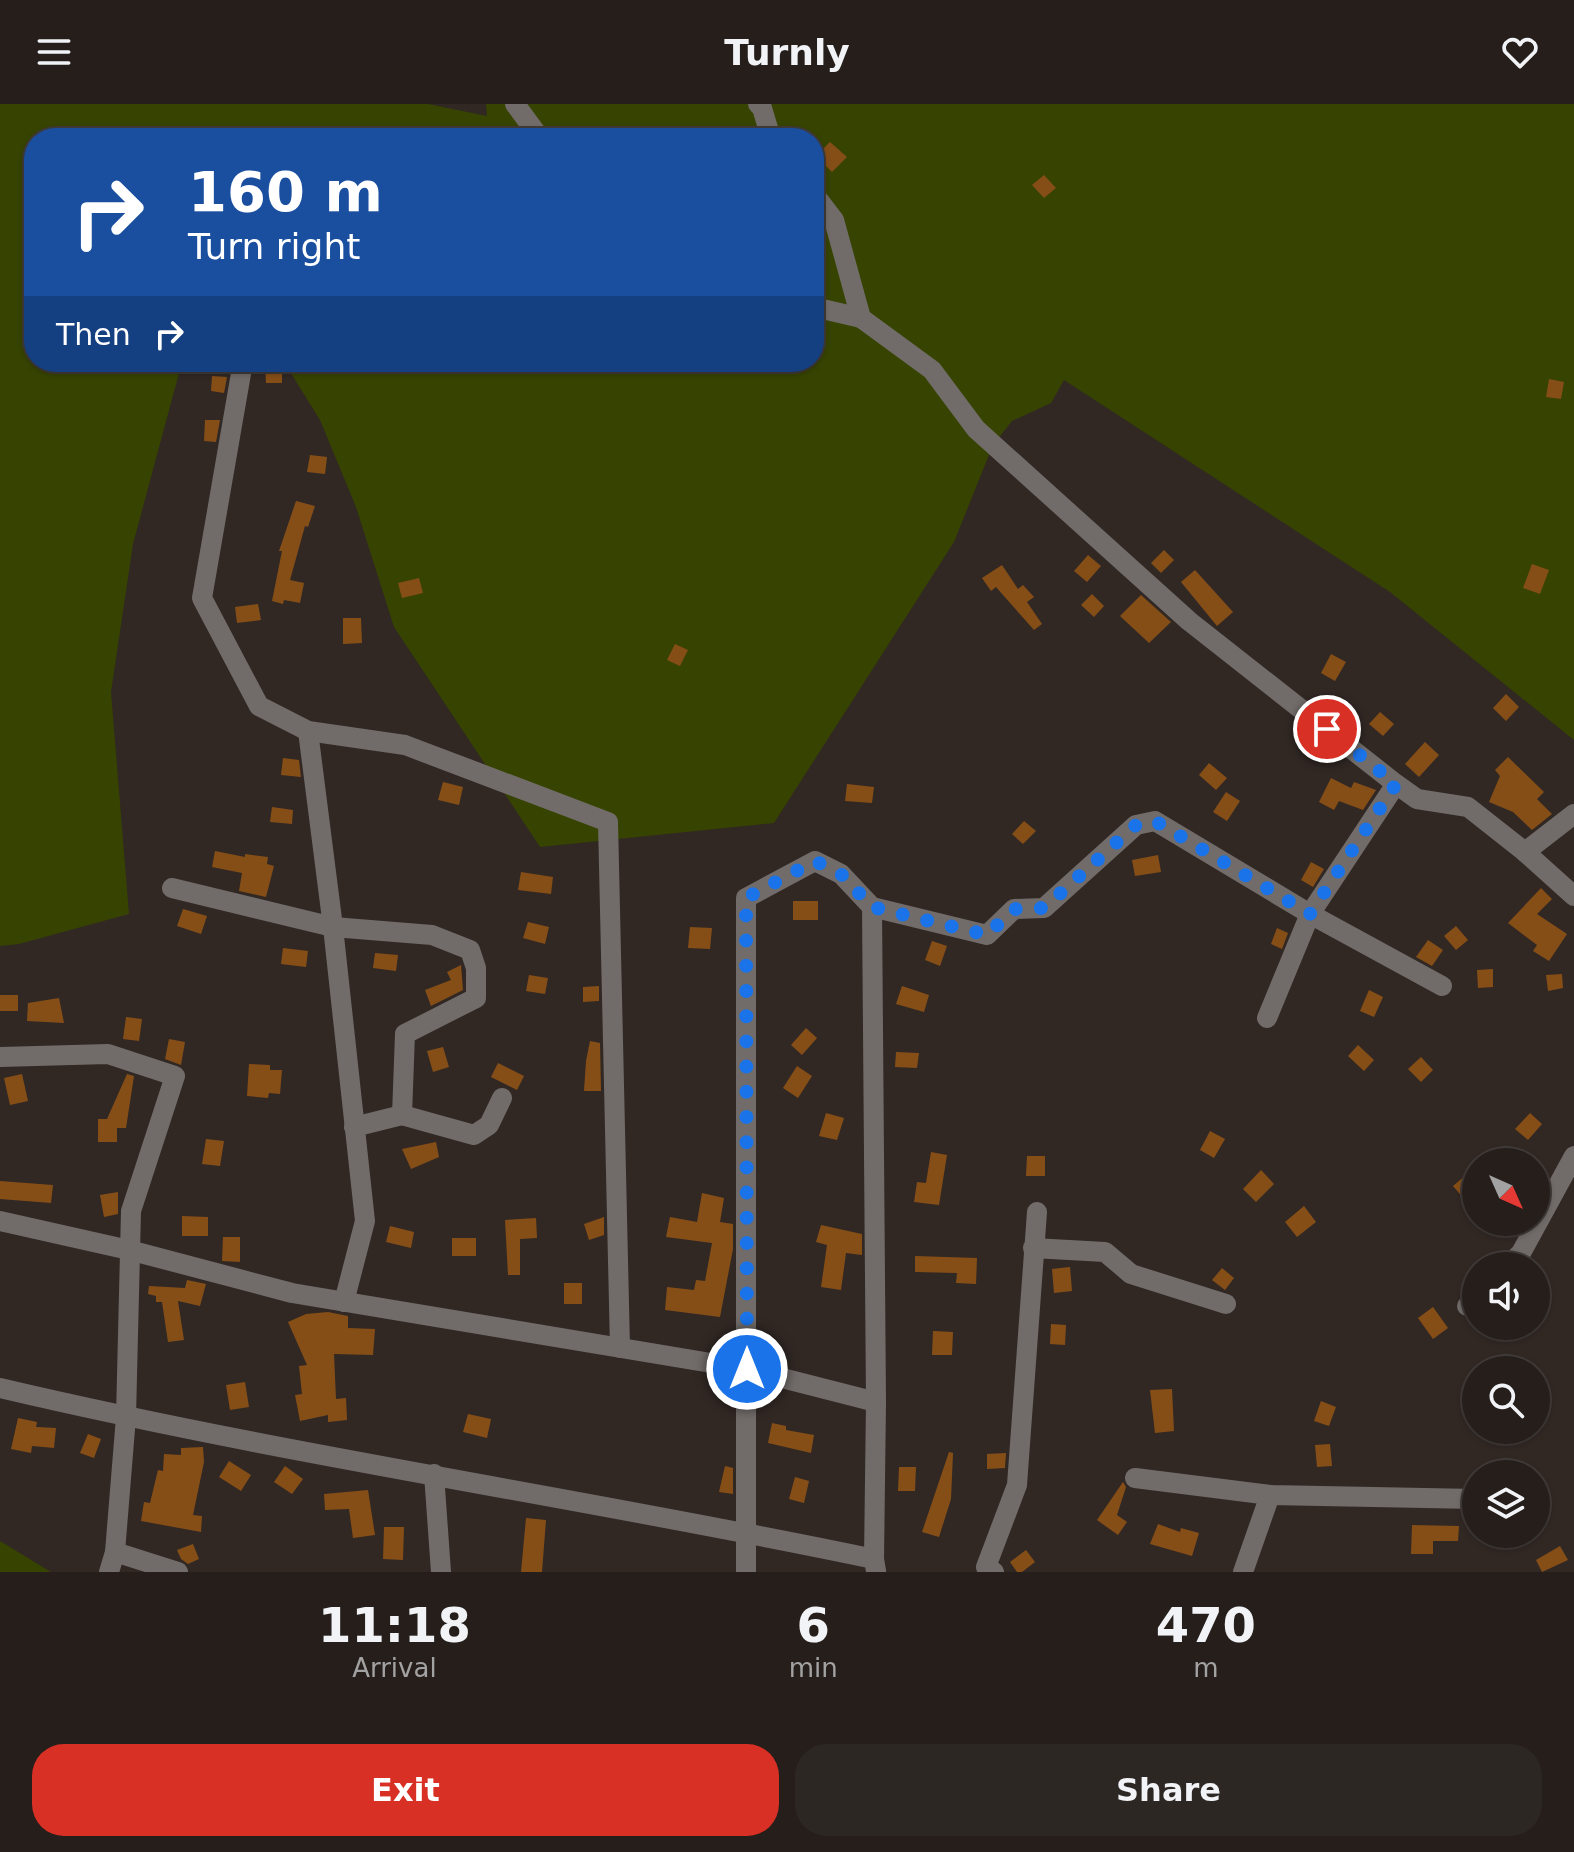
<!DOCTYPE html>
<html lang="en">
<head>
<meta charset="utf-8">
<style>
	body { margin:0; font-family:"DejaVu Sans",sans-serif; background:#2d2724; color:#f1f3f6; height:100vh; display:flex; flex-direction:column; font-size:30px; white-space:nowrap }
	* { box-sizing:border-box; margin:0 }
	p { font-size:26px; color:#a3a2a3 }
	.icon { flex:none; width:44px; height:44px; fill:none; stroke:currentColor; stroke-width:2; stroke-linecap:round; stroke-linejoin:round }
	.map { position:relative; height:1468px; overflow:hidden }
	.drawer { display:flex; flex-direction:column; background:#251e1b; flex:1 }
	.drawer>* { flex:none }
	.hud { position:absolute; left:24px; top:24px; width:800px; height:244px; border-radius:32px; box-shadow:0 2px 6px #0004,0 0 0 2px #423c3a; background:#1a4fa0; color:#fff; overflow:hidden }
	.needle { width:52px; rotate:135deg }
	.fabs { position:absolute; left:1462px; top:1044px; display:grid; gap:16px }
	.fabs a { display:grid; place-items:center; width:88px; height:88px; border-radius:50%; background:#251e1b; box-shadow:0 2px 6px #0004,0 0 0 2px #423c3a; font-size:40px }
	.pin { position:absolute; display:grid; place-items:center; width:68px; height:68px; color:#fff; margin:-34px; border:4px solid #fff; border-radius:50%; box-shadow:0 2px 8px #0007 }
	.me { position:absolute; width:88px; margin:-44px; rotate:0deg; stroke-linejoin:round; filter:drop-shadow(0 0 6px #0008) }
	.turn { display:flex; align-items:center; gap:28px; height:168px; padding:0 32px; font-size:36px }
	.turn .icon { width:104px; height:104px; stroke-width:2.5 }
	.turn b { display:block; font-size:56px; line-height:68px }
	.then { display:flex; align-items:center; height:76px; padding:0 32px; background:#0003; gap:16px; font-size:30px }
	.eta { display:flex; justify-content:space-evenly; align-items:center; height:136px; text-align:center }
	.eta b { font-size:48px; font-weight:800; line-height:56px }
	.cta { display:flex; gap:16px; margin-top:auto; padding:16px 32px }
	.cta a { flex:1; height:92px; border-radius:32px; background:#d93025; color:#fff; font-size:32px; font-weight:800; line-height:92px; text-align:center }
	.cta a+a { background:#2d2724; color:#f1f3f6 }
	header { display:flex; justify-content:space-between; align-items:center; height:104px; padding:0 32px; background:#251e1b; font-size:36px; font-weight:800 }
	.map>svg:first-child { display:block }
</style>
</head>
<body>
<header><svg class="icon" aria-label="menu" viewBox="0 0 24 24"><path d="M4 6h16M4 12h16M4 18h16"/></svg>Turnly<svg class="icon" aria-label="heart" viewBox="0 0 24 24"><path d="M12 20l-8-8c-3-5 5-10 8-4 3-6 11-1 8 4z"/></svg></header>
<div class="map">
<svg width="1574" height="1468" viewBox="0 0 1574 1468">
	<rect width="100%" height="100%" fill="#312824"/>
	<!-- green -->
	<g fill="#364301">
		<polygon points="0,0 428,0 487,12 486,0 1574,0 1574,636 1390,488 1064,276 1051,299 1012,317 993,341 954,438 774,719 540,743 394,523 356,403 320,316 284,258 814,258 814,34 34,34 34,258 182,258 133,440 111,588 129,810 19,840 0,842"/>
		<polygon points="0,1437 51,1468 0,1468"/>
	</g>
	<!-- building -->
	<g fill="#864e17">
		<polygon points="830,38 847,53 832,68 816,52"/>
		<polygon points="1044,71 1056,84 1044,94 1032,81"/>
		<polygon points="265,258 282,258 282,279 266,279"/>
		<polygon points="212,272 227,273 224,289 211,287"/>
		<polygon points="1549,275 1564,278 1561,295 1546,293"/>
		<polygon points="205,316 220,316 216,338 204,337"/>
		<polygon points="310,351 327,353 325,370 307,368"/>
		<polygon points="296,397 315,402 308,423 305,422 290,476 304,479 300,499 284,496 283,500 272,497 282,447 279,447"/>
		<polygon points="1164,446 1174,456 1161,469 1151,459"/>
		<polygon points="1088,451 1101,462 1087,478 1074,467"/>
		<polygon points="1532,460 1549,466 1540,490 1523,484"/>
		<polygon points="1002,461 1018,485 1023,481 1034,493 1027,498 1042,520 1034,526 996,483 991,487 982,474"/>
		<polygon points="1195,466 1233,508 1217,522 1181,478"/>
		<polygon points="419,474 423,489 402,494 398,479"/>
		<polygon points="1092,490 1104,502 1094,513 1081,501"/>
		<polygon points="1141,491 1171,518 1149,539 1120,512"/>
		<polygon points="258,500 261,516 237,519 235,503"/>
		<polygon points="343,514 361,514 362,539 343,540"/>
		<polygon points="675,540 688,546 680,562 667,556"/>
		<polygon points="1331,550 1346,558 1335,577 1321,569"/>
		<polygon points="1506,590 1519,603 1506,617 1493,604"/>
		<polygon points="1380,608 1394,620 1383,632 1369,620"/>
		<polygon points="1425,638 1439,651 1419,673 1405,660"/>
		<polygon points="1508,653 1544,688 1537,695 1552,710 1532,726 1513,708 1489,698 1500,672 1495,666"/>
		<polygon points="283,654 299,656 301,673 281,671"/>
		<polygon points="1209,659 1227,674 1216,686 1199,671"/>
		<polygon points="1331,674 1351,684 1354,678 1376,686 1363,706 1339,697 1334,706 1319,698"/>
		<polygon points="443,678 463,683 459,701 438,696"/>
		<polygon points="847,680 874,683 872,699 845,697"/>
		<polygon points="1226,688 1240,697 1227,717 1213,708"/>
		<polygon points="272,703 293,706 292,720 270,718"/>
		<polygon points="1024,717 1036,727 1023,740 1012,730"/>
		<polygon points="215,747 245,753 245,750 268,753 267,760 274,762 266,793 239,787 242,769 212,763"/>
		<polygon points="1158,751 1161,768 1135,772 1132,756"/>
		<polygon points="1311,758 1324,765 1313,783 1301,776"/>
		<polygon points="521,768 553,773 551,790 518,786"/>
		<polygon points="1541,784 1552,795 1537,810 1567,830 1549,857 1533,847 1537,841 1508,819"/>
		<rect x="793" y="797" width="25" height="19"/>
		<polygon points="183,805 207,812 201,830 177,822"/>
		<polygon points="528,818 549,823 545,840 523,834"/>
		<polygon points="1456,822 1468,836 1456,846 1444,832"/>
		<polygon points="690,823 712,824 710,845 688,844"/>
		<polygon points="1277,824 1288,829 1282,845 1271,840"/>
		<polygon points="1428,836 1443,846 1432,862 1416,853"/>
		<polygon points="932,837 947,842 940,862 925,856"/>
		<polygon points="283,844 308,847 306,863 281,860"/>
		<polygon points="375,849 398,851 396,867 373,864"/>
		<polygon points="461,861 463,886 431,902 425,886 451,876 447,868"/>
		<polygon points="1493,865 1493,883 1478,884 1477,866"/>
		<polygon points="1562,870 1563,884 1548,887 1546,871"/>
		<polygon points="529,871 548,874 545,890 526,887"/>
		<polygon points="599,882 599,897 583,898 583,883"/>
		<polygon points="902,882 929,891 924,908 896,900"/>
		<polygon points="1369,886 1383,893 1374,913 1360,907"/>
		<rect x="0" y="891" width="18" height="16"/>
		<polygon points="59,894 64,919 27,917 28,899"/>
		<polygon points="126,913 142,915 139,937 123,935"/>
		<polygon points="806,924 817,934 802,951 791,941"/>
		<polygon points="169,935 185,938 181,961 165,955"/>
		<polygon points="590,937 600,939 601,987 584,987 586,957"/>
		<polygon points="1358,941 1374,956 1364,967 1348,952"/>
		<polygon points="443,943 449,963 433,968 427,947"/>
		<polygon points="896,948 919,949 917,964 895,963"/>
		<polygon points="1421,953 1433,966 1421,978 1408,965"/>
		<polygon points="498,959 524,972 517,986 491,973"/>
		<polygon points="249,960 270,961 270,966 282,966 280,990 269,989 268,994 247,992"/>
		<polygon points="797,962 812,972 798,994 783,984"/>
		<polygon points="22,970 28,997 10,1001 4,974"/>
		<polygon points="127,970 134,972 126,1024 117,1024 117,1038 98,1038 98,1015 107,1015"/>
		<polygon points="826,1009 844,1014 837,1036 819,1032"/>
		<polygon points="1530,1009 1542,1020 1528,1036 1515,1025"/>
		<polygon points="1210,1027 1225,1035 1214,1054 1200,1046"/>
		<polygon points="206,1035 224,1037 220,1062 202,1060"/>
		<polygon points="436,1038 439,1053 411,1065 402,1045"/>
		<polygon points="931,1048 947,1051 939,1101 914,1098 917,1078 926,1079"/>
		<polygon points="1027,1052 1045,1052 1045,1072 1026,1072"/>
		<polygon points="1261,1066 1274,1080 1256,1098 1243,1085"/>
		<polygon points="1466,1071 1476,1083 1476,1087 1465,1096 1453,1082"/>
		<polygon points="0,1077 53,1081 51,1099 0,1095"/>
		<polygon points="118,1088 118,1110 104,1113 100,1091"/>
		<polygon points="702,1089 724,1094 720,1118 733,1120 733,1145 720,1213 665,1206 667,1183 694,1186 696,1176 705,1177 712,1139 666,1133 670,1113 697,1118"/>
		<polygon points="1304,1102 1316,1118 1297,1133 1285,1118"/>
		<polygon points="182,1112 208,1113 208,1132 182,1132"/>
		<polygon points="604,1113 604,1131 589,1136 584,1120"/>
		<polygon points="536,1114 537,1134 520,1135 520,1171 508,1171 505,1116"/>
		<polygon points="821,1121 862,1130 862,1151 846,1149 841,1186 821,1183 827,1141 816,1138"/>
		<polygon points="390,1122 414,1128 411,1144 386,1138"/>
		<polygon points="223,1133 240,1133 240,1158 222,1157"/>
		<rect x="452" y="1134" width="24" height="18"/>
		<polygon points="915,1152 977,1154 976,1180 956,1179 957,1169 915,1168"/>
		<polygon points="1070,1163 1072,1187 1054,1189 1052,1165"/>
		<polygon points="1222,1164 1234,1174 1225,1186 1212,1176"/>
		<polygon points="187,1176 206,1180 200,1202 178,1197 184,1236 168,1238 162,1198 156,1198 156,1192 148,1190 149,1182 185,1184"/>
		<rect x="564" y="1179" width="18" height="21"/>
		<polygon points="1433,1203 1448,1224 1433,1235 1418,1214"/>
		<polygon points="328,1208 348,1212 348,1224 375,1225 373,1251 334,1250 336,1295 346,1294 347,1316 328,1318 328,1311 300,1317 295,1291 302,1290 299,1262 307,1261 288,1218 306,1210"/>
		<polygon points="1051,1220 1066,1221 1065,1241 1050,1240"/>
		<polygon points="933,1227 953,1228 952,1251 932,1251"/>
		<polygon points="245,1278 249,1303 230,1306 226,1281"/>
		<polygon points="1172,1285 1174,1327 1155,1329 1150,1286"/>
		<polygon points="1321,1297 1336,1303 1329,1322 1314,1317"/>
		<polygon points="468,1310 491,1315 487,1334 463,1328"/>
		<polygon points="18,1314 37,1318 36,1323 56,1324 54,1344 32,1342 31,1349 11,1345"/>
		<polygon points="772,1319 786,1322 786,1326 814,1331 811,1349 768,1339"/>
		<polygon points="88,1330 101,1335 94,1354 80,1349"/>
		<polygon points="1330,1340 1332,1362 1317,1363 1315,1341"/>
		<polygon points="203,1343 204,1358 193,1411 202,1412 201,1428 141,1417 144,1398 150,1399 158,1366 163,1367 164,1350 181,1351 181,1344"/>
		<polygon points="949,1348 953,1349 951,1395 939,1433 922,1428"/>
		<polygon points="1006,1349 1005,1364 987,1365 987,1350"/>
		<polygon points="229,1357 251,1371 241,1387 219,1373"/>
		<polygon points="285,1362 303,1375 292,1390 274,1378"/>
		<polygon points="725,1362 733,1364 733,1390 719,1388"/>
		<polygon points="899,1363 916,1363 915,1387 898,1387"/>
		<polygon points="795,1373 809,1377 804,1399 789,1395"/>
		<polygon points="1123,1378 1126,1383 1117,1411 1127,1418 1118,1431 1097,1416"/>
		<polygon points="368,1386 375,1431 353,1434 349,1405 325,1406 324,1390"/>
		<polygon points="526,1414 546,1416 542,1468 521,1468"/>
		<polygon points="1158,1420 1180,1428 1181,1424 1199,1429 1192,1452 1150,1440"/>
		<polygon points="1412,1421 1459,1422 1458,1437 1433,1437 1433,1450 1411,1450"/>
		<polygon points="384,1423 404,1423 403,1456 383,1455"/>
		<polygon points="193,1440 199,1455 188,1460 181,1455 177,1446"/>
		<polygon points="1560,1442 1568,1456 1542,1468 1536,1456"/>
		<polygon points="1026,1446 1035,1458 1022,1468 1017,1468 1010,1458"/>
	</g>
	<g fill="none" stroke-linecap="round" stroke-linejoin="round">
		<!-- minor -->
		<g stroke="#716c6a" stroke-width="20">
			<polyline points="515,0 540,34"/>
			<polyline points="758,0 762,4 771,34"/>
			<polyline points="814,90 834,116 861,214 932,266 976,325 1189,517 1396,680 1417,695 1468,703 1525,748 1574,792"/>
			<polyline points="814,203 861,214"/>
			<polyline points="243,258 202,494 259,602 308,627 405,641 608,718 620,1244"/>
			<polyline points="308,627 333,823 365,1117 344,1198"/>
			<polyline points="1525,748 1574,710"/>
			<polyline points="172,784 333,823 432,831 470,846 476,864 476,894 405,930 402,1011 354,1023"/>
			<polyline points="872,803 876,1298 874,1455 876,1467"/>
			<polyline points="1267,914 1310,810 1396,680"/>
			<polyline points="0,953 108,950 175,972 131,1107 126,1313 115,1448 109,1468"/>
			<polyline points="402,1011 474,1031 489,1021 502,994"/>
			<polyline points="0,1117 129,1146 292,1189 747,1265 876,1298"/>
			<polyline points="1033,1144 1105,1148 1131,1170 1226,1200"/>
			<polyline points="1507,1162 1521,1149 1574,1052"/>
			<polyline points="1467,1202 1476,1193"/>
			<path d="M0 1284C289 1352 584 1394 874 1455"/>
			<polyline points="434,1370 441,1468"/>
			<polyline points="1135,1374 1270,1391 1476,1395"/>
			<polyline points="115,1448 178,1468"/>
			<polyline points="746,1468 746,794 815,757 841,770 872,803 987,831 1014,805 1044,804 1136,721 1155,717 1310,810 1442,882"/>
			<polyline points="994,1468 986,1463 1017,1381 1037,1108"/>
			<polyline points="1243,1468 1270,1391"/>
		</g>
	</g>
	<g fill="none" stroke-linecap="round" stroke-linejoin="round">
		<!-- route -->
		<polyline stroke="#1a73e8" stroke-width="14" stroke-dasharray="0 25.2" points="747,1265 746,794 815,757 841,770 872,803 987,831 1014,805 1044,804 1136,721 1155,717 1310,810 1396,680 1327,625"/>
	</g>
</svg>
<div class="fabs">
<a><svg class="needle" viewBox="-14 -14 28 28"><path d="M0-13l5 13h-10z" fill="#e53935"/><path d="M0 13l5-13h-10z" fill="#a3a2a3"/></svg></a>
<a><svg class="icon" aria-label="sound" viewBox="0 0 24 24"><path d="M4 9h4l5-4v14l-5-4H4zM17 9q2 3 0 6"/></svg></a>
<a><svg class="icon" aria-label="search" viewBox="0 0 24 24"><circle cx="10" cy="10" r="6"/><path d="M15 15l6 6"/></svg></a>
<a><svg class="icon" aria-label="layers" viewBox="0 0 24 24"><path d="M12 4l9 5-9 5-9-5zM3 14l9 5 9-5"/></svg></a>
</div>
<div class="pin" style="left:1327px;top:625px;background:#d93025"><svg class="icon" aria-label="arrive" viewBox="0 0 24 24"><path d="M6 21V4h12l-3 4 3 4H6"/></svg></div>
<svg class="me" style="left:747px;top:1265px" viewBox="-20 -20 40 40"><circle r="17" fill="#1a73e8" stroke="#fff" stroke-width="3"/><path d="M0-11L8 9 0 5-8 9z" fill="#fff"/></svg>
<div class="hud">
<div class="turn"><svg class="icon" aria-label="right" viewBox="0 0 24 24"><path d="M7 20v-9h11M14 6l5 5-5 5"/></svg><div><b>160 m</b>Turn right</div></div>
<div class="then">Then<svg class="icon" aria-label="right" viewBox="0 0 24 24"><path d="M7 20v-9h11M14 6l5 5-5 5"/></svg></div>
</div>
</div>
<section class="drawer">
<div class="eta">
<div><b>11:18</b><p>Arrival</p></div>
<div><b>6</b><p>min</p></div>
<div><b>470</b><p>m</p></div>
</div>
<div class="cta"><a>Exit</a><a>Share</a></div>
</section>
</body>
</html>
